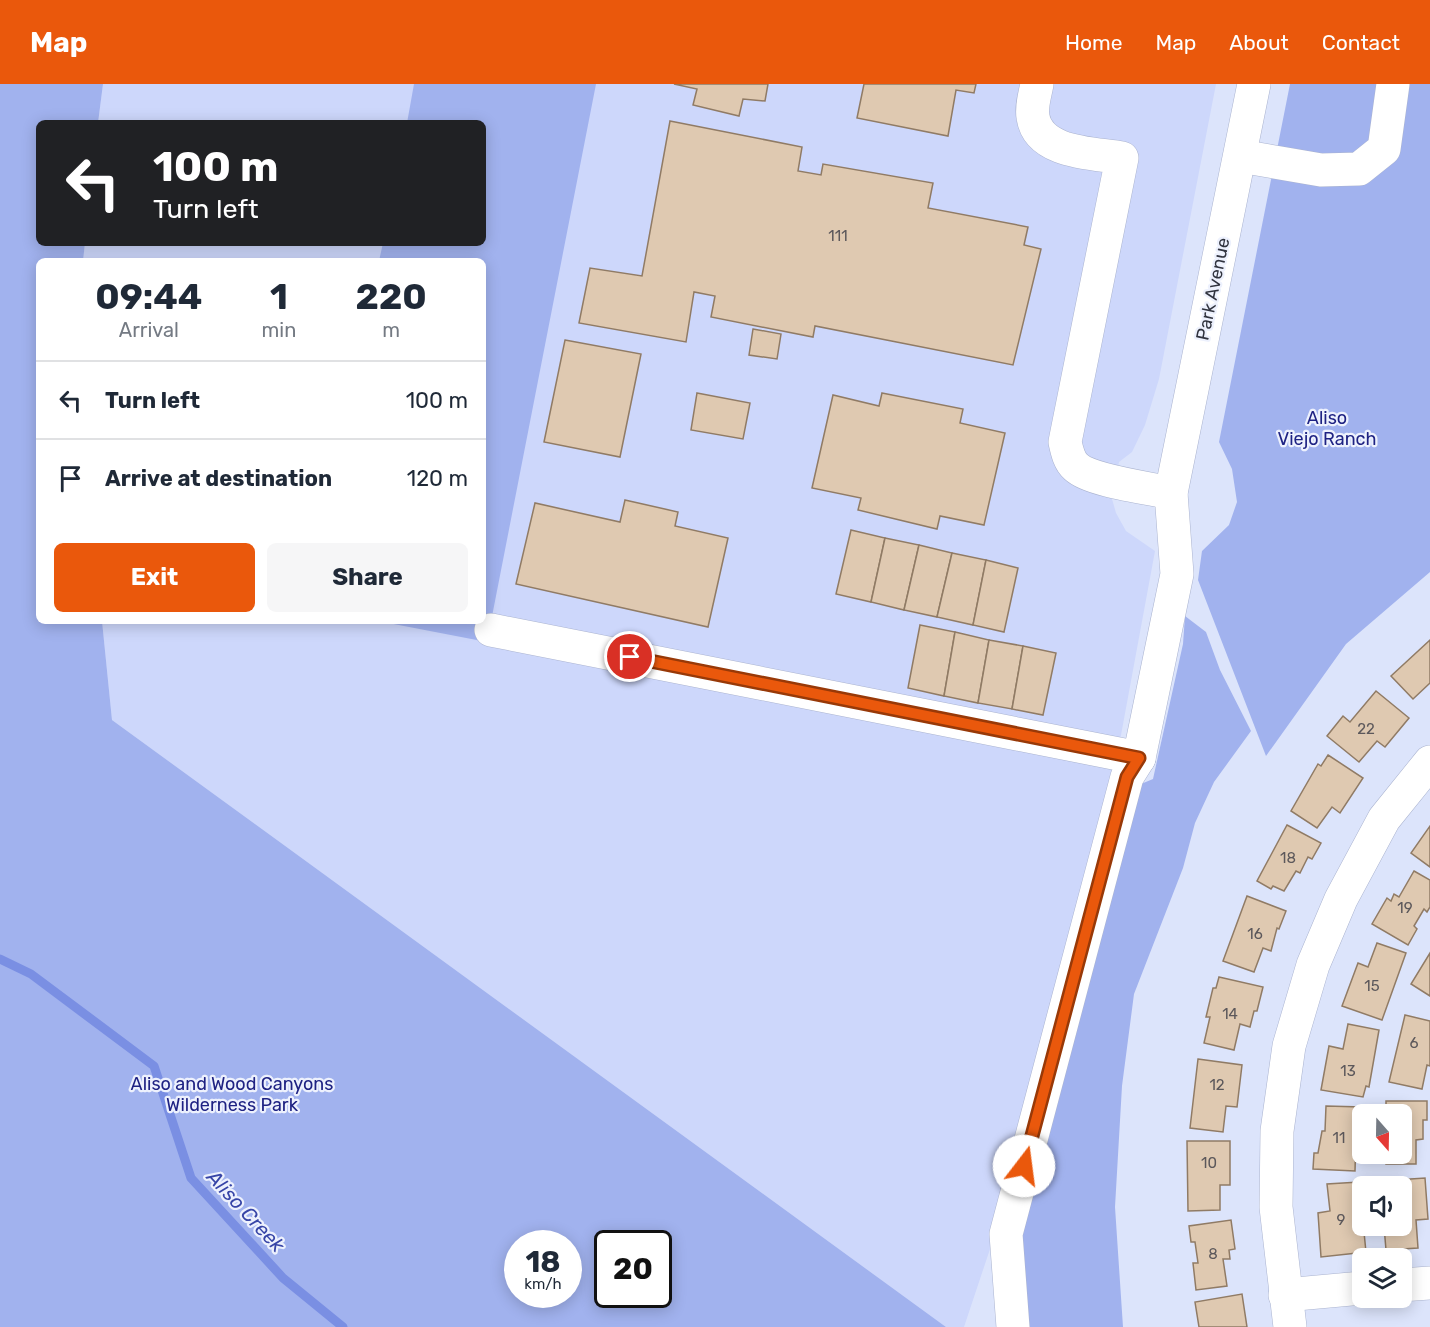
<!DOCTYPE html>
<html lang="en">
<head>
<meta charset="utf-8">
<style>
	body { margin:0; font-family:Rubik,sans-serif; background:#f6f6f7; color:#1f2937; height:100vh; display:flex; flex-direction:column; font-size:22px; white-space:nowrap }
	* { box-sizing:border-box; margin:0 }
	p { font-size:20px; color:#747a83 }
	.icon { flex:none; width:33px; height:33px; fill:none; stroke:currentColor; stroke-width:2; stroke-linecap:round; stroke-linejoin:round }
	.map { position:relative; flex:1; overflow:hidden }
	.side { position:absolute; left:36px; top:174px; width:450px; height:366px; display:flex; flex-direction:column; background:#fff; border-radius:9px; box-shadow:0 3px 15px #0003 }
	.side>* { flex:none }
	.hud { position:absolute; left:36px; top:36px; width:450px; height:126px; border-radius:9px; box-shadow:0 3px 15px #0003; background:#202124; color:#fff; overflow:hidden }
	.needle { width:39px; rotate:160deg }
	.buttons { position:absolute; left:1352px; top:1020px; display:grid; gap:12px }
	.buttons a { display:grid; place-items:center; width:60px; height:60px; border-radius:9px; background:#fff; box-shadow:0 3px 15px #0003; font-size:30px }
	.speed { position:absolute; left:504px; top:1146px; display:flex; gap:12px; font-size:30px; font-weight:700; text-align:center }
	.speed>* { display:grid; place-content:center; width:78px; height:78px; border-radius:50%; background:#fff; box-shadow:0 3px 15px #0003; line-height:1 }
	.speed small { font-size:15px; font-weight:400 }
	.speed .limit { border:3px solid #111; border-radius:9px; background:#fff; color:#111 }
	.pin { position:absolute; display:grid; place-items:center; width:51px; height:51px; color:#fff; margin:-26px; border:3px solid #fff; border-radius:50%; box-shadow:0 2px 6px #0007 }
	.me { position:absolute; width:66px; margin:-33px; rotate:15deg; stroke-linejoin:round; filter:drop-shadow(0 0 4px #0008) }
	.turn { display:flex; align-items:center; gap:21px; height:126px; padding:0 18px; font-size:27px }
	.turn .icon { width:78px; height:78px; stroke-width:2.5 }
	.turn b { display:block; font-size:42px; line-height:51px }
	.eta { display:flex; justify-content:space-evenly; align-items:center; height:102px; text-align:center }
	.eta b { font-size:36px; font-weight:700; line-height:42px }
	.primary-button { display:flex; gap:12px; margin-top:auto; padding:12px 18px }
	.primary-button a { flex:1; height:69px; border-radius:9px; background:#ea580c; color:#fff; font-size:24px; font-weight:700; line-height:69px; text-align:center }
	.primary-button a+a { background:#f6f6f7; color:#1f2937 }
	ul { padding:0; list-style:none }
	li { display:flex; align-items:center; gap:18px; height:78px; padding:0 18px; border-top:2px solid #e0e1e3 }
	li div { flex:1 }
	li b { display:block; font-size:22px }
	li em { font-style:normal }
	header { display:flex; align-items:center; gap:36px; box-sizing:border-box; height:84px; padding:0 30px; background:#ea580c; color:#fff }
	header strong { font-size:28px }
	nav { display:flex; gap:33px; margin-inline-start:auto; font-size:21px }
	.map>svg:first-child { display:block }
</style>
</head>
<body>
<header>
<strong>Map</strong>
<nav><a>Home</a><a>Map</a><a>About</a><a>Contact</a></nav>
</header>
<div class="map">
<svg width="1430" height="1243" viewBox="0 0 1430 1243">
	<rect width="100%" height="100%" fill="#dce4fb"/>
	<!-- built -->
	<polygon fill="#cdd7fb" points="103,0 1216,0 1159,295 1145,341 1132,368 1119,378 1112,415 1116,429 1126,447 1155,467 1114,689 998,1141 964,1243 946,1243 112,636 102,537 483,537 483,177 83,177 85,159 483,159 483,39 98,39"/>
	<!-- green -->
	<g fill="#a1b2ee" fill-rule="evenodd">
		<path d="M0 0H103L98 39H39V159H85L83 177H39V537H102L112 636 946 1243H0ZM518 1160H568V1210H518ZM608 1160H658V1210H608Z"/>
		<polygon points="414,0 596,0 487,558 378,537 483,537 483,177 379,177 383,159 483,159 483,39 407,39"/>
		<polygon points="1290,0 1430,0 1430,488 1346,560 1266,672 1198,496 1202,467 1229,441 1237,418 1232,385 1219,358"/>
		<polygon points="1185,532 1206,548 1220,586 1251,647 1214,698 1195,739 1183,784 1134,910 1122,1002 1115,1123 1123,1243 1027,1243 1021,1201 1023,1144 1141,700 1153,695 1183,560"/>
	</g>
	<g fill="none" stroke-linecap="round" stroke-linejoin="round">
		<!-- stream -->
		<polyline stroke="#7a8fe3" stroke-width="9" points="0,875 31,890 154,982 191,1094 283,1194 343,1243"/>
	</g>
	<!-- building -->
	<g fill="#dfc9b1" stroke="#907b65" stroke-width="1.5">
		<polygon points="674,0 768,0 765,17 743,15 739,32 693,21 697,5"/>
		<polygon points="864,0 976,0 974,9 956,6 948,52 857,34"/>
		<polygon points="670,37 802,63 798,87 821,91 823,80 933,99 928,124 1028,143 1024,161 1041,165 1013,281 815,242 813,253 711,233 715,212 694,208 686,258 579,239 590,184 642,192"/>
		<polygon points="753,245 781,250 777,275 749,271"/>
		<polygon points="565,256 641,270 620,373 544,358"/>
		<polygon points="697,309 750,319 743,355 691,346"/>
		<polygon points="882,309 963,325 960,339 1005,349 984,441 940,432 937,445 858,426 861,414 812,404 833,311 879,322"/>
		<polygon points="625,416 678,428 675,442 728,454 708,543 516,500 535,419 620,438"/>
		<polygon points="851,446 885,454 871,518 836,510"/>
		<polygon points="885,454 919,461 904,526 871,518"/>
		<polygon points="919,461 952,469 937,533 904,526"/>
		<polygon points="952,469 986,476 973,541 937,533"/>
		<polygon points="986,476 1018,484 1004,548 973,541"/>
		<polygon points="920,541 955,548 944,612 908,604"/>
		<polygon points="955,548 989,556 978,619 944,612"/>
		<polygon points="989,556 1023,562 1012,625 978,619"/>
		<polygon points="1430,556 1430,599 1413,615 1391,592"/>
		<polygon points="1023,562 1056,569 1043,631 1012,625"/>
		<polygon points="1376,607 1409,634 1385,663 1377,657 1359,678 1327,652 1343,632 1350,638"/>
		<polygon points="1328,671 1363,694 1340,729 1332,723 1317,744 1291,727 1318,680 1321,682"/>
		<polygon points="1287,741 1321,759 1312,775 1308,773 1300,789 1296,787 1284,807 1273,802 1271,805 1257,797"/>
		<polygon points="1430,742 1430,783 1411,769"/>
		<polygon points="1414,787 1430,796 1430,823 1427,828 1424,825 1414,842 1417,845 1408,861 1372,840 1387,814 1391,817 1394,810 1399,813"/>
		<polygon points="1247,812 1286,827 1279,845 1277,844 1271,867 1263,864 1254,888 1223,877"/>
		<polygon points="1377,859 1406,869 1382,936 1342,922 1358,879 1368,883"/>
		<polygon points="1430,869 1430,912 1411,900"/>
		<polygon points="1219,893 1263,903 1257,927 1254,927 1250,943 1240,940 1234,966 1204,959 1210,933 1206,933 1213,904 1216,904"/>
		<polygon points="1405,931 1430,937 1430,982 1427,981 1422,1005 1389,998"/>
		<polygon points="1348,940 1379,946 1369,1003 1366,1002 1363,1013 1321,1006 1329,962 1343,965"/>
		<polygon points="1198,975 1242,981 1237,1023 1226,1022 1223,1048 1190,1044"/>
		<polygon points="1386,1017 1427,1017 1427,1036 1423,1036 1423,1055 1416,1056 1416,1080 1386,1080 1386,1070 1401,1070 1401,1030 1386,1030"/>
		<polygon points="1326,1022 1362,1023 1361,1052 1356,1052 1355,1087 1313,1085 1314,1069 1318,1069 1322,1047 1325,1047"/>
		<polygon points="1187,1057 1230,1057 1230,1101 1220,1101 1220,1126 1188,1127"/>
		<polygon points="1425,1094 1428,1135 1416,1136 1418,1164 1386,1166 1384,1142 1401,1142 1401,1102 1382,1102 1381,1097"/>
		<polygon points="1359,1098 1366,1168 1321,1173 1318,1129 1330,1127 1327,1100"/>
		<polygon points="1231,1136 1235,1165 1229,1166 1230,1175 1223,1175 1227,1202 1196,1206 1193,1179 1198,1179 1195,1158 1191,1158 1189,1142"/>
		<polygon points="1242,1210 1247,1243 1199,1243 1195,1218"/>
	</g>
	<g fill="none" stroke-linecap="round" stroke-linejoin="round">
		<!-- minor casing -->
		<g stroke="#abb4d0" stroke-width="34">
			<g id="minor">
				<path d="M1037 0C1035 11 1031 22 1033 33 1039 70 1094 69 1122 74L1065 358C1067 367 1069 377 1076 383 1091 397 1149 404 1171 409"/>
				<polyline points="1240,72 1321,86 1359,85 1384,65 1393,0"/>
				<polyline points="491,546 1139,674 1177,490 1171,409 1254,0"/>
				<polyline points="1401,1201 1430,1199"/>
				<polyline points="1285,1211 1362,1204"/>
				<polyline points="1013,1243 1006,1150 1127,693 1139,674"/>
				<polyline points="1290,1243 1276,1123 1277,1047 1289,962 1313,881 1341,815 1384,735 1430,678"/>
			</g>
		</g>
		<!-- minor -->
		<use href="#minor" stroke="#fff" stroke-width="33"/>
	</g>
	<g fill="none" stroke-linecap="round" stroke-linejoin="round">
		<!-- route casing -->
		<g stroke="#983908" stroke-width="15">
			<polyline id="route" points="630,573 1139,674 1127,693 1024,1082"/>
		</g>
		<!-- route -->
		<use href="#route" stroke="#ea580c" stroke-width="10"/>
	</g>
	<g text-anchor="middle" stroke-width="4.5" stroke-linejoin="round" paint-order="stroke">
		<!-- number labels -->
		<g font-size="15" fill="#5c585b">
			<text x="838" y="157">111</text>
			<text x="1366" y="650">22</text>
			<text x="1288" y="779">18</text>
			<text x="1405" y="829">19</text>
			<text x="1255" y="855">16</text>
			<text x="1372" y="907">15</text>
			<text x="1230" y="935">14</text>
			<text x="1414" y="964">6</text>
			<text x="1348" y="992">13</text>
			<text x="1217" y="1006">12</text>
			<text x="1339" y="1059">11</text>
			<text x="1209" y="1084">10</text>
			<text x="1341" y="1141">9</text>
			<text x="1213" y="1175">8</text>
		</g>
		<!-- street labels -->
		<g font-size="18" fill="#30333e" stroke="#edf1fd">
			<text transform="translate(1213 205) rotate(-78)" y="6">Park Avenue</text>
		</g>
		<!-- park labels -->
		<g font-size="18" fill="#1e2283" stroke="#edf1fd">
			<text x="1327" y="340">Aliso<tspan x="1327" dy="21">Viejo Ranch</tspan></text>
			<text x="232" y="1006">Aliso and Wood Canyons<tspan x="232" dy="21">Wilderness Park</tspan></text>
		</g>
		<!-- water labels -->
		<g font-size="20" font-style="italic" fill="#3745a7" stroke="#edf1fd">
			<text transform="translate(246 1127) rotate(47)" y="7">Aliso Creek</text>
		</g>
	</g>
</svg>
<div class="buttons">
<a><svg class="needle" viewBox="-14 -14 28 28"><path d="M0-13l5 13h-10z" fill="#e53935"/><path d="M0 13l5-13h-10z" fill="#747a83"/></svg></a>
<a><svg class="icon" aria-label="sound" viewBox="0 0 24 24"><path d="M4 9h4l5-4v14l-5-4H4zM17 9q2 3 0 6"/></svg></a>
<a><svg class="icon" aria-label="layers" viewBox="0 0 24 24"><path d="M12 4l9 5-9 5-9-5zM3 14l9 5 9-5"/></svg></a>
</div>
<div class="speed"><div>18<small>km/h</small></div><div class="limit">20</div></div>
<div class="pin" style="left:630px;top:573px;background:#d93025"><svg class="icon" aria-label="arrive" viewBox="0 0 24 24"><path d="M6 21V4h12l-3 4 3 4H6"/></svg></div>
<svg class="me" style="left:1024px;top:1082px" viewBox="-20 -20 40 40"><circle r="19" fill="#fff"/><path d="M0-13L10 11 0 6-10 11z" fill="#ea580c"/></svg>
<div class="hud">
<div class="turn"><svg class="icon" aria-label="left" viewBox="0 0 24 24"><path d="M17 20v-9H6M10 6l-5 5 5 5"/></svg><div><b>100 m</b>Turn left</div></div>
</div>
<section class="side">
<div class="eta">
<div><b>09:44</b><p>Arrival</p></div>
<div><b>1</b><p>min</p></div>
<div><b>220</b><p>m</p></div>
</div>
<ul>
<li><svg class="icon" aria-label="left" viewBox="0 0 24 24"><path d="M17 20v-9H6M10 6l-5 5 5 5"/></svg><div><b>Turn left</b></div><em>100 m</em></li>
<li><svg class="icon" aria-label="arrive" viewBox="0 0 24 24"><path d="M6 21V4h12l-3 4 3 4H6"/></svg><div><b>Arrive at destination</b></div><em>120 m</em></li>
</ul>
<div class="primary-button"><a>Exit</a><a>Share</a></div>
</section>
</div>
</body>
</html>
